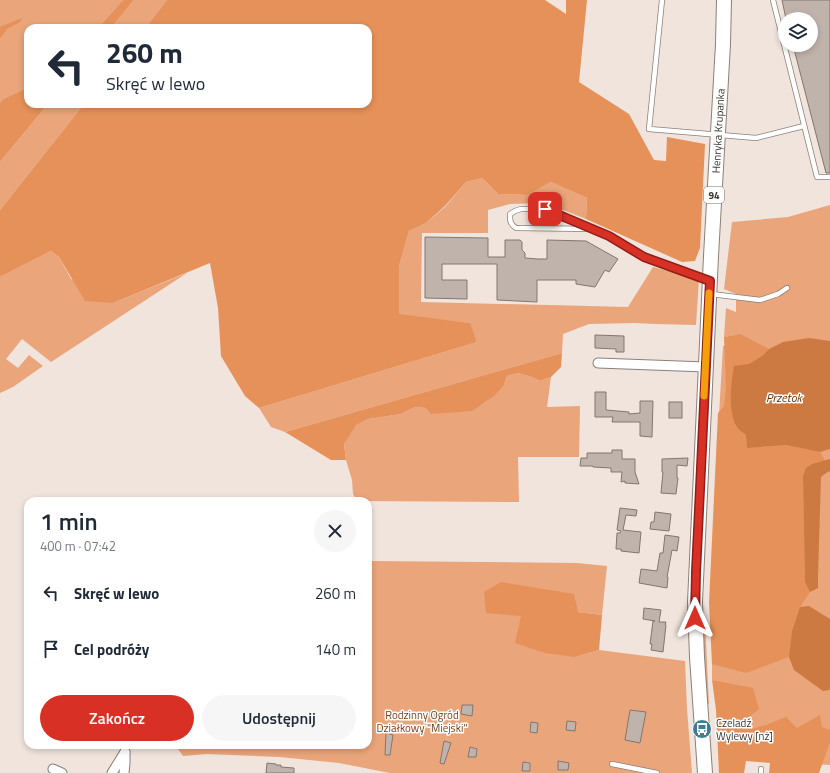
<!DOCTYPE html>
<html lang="pl">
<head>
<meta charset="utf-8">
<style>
	body { margin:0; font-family:"Titillium Web",sans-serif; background:#f6f6f7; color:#1f2937; height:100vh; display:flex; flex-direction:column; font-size:15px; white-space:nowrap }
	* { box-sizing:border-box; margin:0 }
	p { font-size:13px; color:#747a83 }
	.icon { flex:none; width:22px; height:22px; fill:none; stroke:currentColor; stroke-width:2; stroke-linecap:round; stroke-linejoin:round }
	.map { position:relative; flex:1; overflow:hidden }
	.sheet { position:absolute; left:24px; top:497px; width:348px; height:252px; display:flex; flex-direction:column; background:#fff; border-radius:12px; box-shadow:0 2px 6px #0003 }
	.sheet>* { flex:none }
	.top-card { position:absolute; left:24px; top:24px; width:348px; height:84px; border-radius:12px; box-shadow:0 2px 6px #0003; background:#fff; color:#1f2937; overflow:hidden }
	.fabs { position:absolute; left:778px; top:12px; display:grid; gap:8px }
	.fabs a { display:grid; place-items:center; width:40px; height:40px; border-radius:50%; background:#fff; box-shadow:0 2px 6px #0003; font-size:20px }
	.pin { position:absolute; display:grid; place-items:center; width:34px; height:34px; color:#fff; margin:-17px; border-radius:8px; box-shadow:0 2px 6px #0006 }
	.me { position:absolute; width:44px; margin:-22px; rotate:0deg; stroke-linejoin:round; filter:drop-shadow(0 0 3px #0008) }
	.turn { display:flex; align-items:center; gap:14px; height:84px; padding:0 16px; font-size:18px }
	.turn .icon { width:52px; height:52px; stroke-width:2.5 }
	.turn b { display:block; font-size:28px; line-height:34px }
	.round { display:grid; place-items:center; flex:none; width:42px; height:42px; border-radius:21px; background:#f6f6f7 }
	.overview { display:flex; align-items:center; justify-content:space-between; height:68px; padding:0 16px }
	h1 { font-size:24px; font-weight:600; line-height:30px }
	.action { display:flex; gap:8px; margin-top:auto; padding:8px 16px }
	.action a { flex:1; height:46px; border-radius:24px; background:#d93025; color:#fff; font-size:16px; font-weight:600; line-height:46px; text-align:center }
	.action a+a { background:#f6f6f7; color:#1f2937 }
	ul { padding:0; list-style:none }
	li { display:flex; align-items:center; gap:12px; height:56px; padding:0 16px }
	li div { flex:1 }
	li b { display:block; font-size:15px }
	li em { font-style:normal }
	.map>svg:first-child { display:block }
</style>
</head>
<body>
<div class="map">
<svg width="830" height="773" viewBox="0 0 830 773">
	<rect width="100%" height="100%" fill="#f0e4dc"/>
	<!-- green -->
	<g fill="#eaa57a">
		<polygon points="0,0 123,0 98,28 28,28 28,87 3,99 0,103"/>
		<polygon points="134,0 167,0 145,28 111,28"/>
		<polygon points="48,104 84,104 0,210 0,162"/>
		<polygon points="482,178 498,194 527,195 551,182 587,198 586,219 545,203 510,204 488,210 488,233 422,233 421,302 628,307 653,267 699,279 696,325 656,324 635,323 589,324 563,334 562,353 285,432 271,427 259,408 477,342 469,323 399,315 399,266 409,231 426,223 445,207 466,182"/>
		<polygon points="830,205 830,765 740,759 715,681 712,680 712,664 713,664 719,415 723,346 737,343 736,335 724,337 726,308 736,312 736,294 724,289 732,222 788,217"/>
		<polygon points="51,251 59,257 71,279 113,303 187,273 51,362 22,339 6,359 18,368 29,355 43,366 13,387 0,393 0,277"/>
		<polygon points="518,373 532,377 540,381 551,377 547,407 580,406 579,457 518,457 519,502 357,501 353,494 352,480 346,460 344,444 355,425 368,419 401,414 415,407 426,408 504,385 507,376"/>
		<polygon points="368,561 577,563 607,566 602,615 578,612 521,616 575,657 599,650 685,661 687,709 692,773 390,773 339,763 279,757 207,754 183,756 175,745 368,745"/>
		<polygon points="703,618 705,620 709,705 706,700"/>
	</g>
	<!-- forest -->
	<g fill="#e69159">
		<polygon points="123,0 134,0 111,28 98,28"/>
		<polygon points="167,0 545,0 566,14 566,0 587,0 579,82 629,114 654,160 666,161 667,137 705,144 700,248 695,261 682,262 586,219 587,198 551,182 527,195 498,194 482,178 466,182 445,206 426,223 409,231 399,266 399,314 470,323 477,342 259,408 245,396 221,356 218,308 210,263 113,303 85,301 59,257 51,251 0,277 0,210 84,104 368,104 368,28 145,28"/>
		<polygon points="22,18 20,22 7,29 2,36 0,38 0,27"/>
		<polygon points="28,87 28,104 48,104 0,162 0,103 3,99"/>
		<polygon points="740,334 769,349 762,356 749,364 735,425 746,435 747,448 786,445 820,452 825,461 812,464 803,476 805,582 810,592 800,607 792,631 789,657 746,673 712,664 709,603 718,413 724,406 726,388 724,337"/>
		<polygon points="562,353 561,367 551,377 540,381 532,377 518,373 507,376 504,385 495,395 472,411 431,414 426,408 415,407 401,414 368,419 356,425 344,444 346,460 331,460 285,432"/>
		<polygon points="501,582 574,594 578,612 602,615 599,650 575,657 545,653 515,643 521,616 486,613 484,592"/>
		<polygon points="712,680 753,688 759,709 744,721 751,729 766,725 786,717 797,728 820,715 822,727 830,730 830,742 819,773 769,773 770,763 746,761 744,773 719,773 716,710"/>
	</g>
	<!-- water -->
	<g fill="#cc7942">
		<path d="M809 338 830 341V449L820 452 786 445 747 448 746 435C742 432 737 428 735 424 728 406 731 384 734 366L749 364 762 356 769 349 783 342Z"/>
		<polygon points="830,459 830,471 826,473 821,477 818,576 818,588 810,592 805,582 803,476 806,468 812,464"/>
		<polygon points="809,606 830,619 830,689 829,690 823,691 794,670 789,657 792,631 800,607"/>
	</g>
	<!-- building -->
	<g fill="#c0b3ac" stroke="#827770">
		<polygon points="782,0 830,0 830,173 826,173 793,45 811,45 811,19 786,19"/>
		<polygon points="425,237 488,238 488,257 505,257 505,240 520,240 522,242 522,250 525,253 525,258 538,259 547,259 547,240 586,241 618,259 609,272 605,270 595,287 576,284 576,280 537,280 537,302 497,300 497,264 442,264 442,280 467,280 467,299 425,298"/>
		<polygon points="595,335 624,336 624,352 616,352 616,349 595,348"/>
		<polygon points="595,392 606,392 606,410 629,412 629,414 640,413 640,401 653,401 652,437 640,436 640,422 612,422 613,417 595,417"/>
		<rect x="669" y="402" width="13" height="16"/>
		<polygon points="612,450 622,450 622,459 635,459 635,472 639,484 625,483 625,481 621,482 622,472 611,472 611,468 593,467 593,466 580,466 581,458 587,458 587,453 612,453"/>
		<polygon points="688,458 687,466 677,465 677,478 678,478 676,494 661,493 663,472 662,472 662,459"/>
		<polygon points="620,508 637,510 636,516 626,515 623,530 641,532 639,553 621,551 621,549 616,549 617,533 620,533 621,531 617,530"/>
		<polygon points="655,512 671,514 669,531 650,529 651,522 654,522"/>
		<polygon points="665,535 679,537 677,551 672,550 667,577 668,577 667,588 639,583 641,569 657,571 660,553 663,553"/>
		<polygon points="644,608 661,610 659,622 666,622 665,625 666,625 663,652 651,650 652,644 650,644 653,621 655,621 643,619"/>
		<polygon points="462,705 473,705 472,716 461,714"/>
		<polygon points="630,710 646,712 640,743 625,740"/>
		<polygon points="567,721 576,722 575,731 566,730"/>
		<polygon points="531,722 538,723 537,733 530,732"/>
		<polygon points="386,733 393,735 390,755 385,755"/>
		<polygon points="444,741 451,743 444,764 440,763"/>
		<polygon points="470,747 477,749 476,757 468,757"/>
		<polygon points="558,761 569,763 568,770 558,770"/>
		<polygon points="523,762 530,763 530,771 522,771"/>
		<polygon points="267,763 276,764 276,765 281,765 281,767 294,768 294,773 266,773"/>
	</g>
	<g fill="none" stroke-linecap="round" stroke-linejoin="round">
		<!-- lane casing -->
		<g stroke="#8b8079" stroke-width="6">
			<g id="lane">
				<polyline points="662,0 649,129 756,138 804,126"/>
				<polyline points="773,0 817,177 830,177"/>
				<path d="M593 229 516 228C510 224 510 221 510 214L515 211 521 209H545L609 235 644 257 708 280"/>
				<polyline points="711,294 760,300 778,294 787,288"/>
				<polyline points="612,764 657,773"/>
				<polyline points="761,773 761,769"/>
			</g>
		</g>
		<!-- street casing -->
		<g stroke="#8b8079" stroke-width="11">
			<g id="street">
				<polyline points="598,363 706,367"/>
				<polyline points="53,769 62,773"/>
				<polyline points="112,773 125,752"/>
				<polyline points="124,773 125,763 125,752"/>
			</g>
		</g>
		<!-- primary casing -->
		<g stroke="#8b8079" stroke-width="16">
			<g id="primary">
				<path id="s1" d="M705 773 697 657 695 602 711 256 723 44 724 0"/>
			</g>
		</g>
		<!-- lane -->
		<use href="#lane" stroke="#fff" stroke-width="4.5"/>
		<!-- street -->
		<use href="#street" stroke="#fff" stroke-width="9"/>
		<!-- primary -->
		<use href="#primary" stroke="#fff" stroke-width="14"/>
	</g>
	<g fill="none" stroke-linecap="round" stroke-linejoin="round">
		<!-- route casing -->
		<g stroke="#8d1f18" stroke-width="10">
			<polyline id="route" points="545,209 609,236 644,257 710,281 696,572 695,618"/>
		</g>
		<!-- route -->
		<use href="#route" stroke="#d93025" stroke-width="7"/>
		<!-- slow -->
		<polyline stroke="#f59e0b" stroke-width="7" points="704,396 709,293"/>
	</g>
	<!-- icons -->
	<defs>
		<g id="bus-disc" transform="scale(1)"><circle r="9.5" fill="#3f7e92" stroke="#fff"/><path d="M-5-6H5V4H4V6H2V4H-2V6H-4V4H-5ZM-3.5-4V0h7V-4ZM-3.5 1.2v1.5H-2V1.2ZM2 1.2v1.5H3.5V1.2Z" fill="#fff"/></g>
	</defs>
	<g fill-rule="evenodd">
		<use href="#bus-disc" x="702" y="729"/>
	</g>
	<g text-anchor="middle" stroke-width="3" stroke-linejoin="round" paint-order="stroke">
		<!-- shield labels -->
		<rect fill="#fff" stroke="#767270" stroke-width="1" x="704" y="187" width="20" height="16" rx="3"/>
		<g font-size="10" font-weight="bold" fill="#3b3633">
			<text x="714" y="199">94</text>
		</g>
		<!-- street labels -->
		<g font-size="11" fill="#3b3633" stroke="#fff">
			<text dy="4" stroke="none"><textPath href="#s1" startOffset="643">Henryka Krupanka</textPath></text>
		</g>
		<!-- park labels -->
		<g font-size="11" fill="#763e16" stroke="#fff">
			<text x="422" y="719">Rodzinny Ogród<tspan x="422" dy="13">Działkowy "Miejski"</tspan></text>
		</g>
		<!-- poi labels -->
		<g font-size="11" fill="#3b3633" stroke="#fff" text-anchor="start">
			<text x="716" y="727">Czeladź<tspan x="716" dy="13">Wylewy [nż]</tspan></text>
		</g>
		<!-- water labels -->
		<g font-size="12" font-style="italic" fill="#612c00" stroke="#fff">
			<text x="784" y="402">Przetok</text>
		</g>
	</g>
</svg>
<div class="fabs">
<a><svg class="icon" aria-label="layers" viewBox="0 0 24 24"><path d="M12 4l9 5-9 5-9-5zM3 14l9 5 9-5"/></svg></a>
</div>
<div class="pin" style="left:545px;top:209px;background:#d93025"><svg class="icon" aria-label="arrive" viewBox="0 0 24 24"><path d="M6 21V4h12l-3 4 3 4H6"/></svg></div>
<svg class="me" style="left:695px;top:618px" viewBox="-20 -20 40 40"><path d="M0-17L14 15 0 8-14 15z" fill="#d93025" stroke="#fff" stroke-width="4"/></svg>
<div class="top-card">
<div class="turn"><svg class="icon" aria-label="left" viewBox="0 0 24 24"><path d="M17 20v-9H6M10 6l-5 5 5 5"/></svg><div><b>260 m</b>Skręć w lewo</div></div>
</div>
<section class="sheet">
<div class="overview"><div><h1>1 min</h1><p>400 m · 07:42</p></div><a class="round"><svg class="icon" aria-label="close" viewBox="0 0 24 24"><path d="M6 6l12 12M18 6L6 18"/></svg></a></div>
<ul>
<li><svg class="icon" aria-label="left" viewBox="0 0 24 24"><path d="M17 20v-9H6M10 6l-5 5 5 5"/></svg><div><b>Skręć w lewo</b></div><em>260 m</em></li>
<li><svg class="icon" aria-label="arrive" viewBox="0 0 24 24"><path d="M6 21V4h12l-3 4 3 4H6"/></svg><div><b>Cel podróży</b></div><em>140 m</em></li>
</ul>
<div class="action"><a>Zakończ</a><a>Udostępnij</a></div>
</section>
</div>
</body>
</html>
